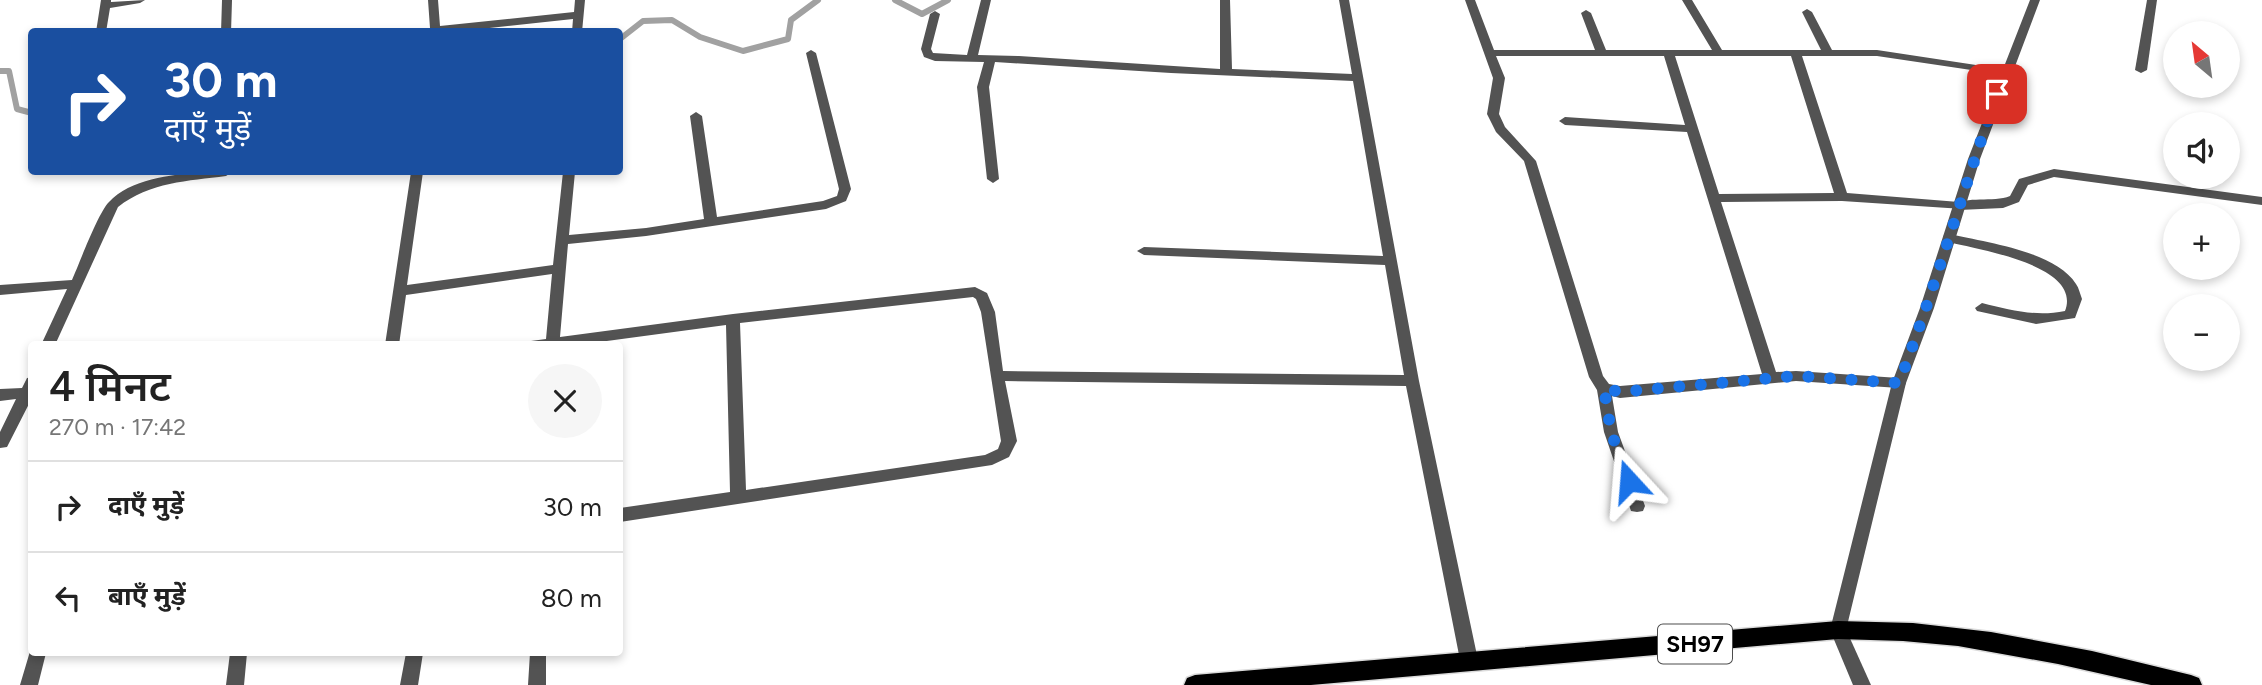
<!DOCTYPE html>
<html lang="hi">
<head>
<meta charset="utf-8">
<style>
	body { margin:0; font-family:Figtree,"Noto Sans Devanagari",sans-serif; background:#f6f6f6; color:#222; height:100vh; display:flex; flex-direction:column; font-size:26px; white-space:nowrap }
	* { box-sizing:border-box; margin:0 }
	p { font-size:23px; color:#767676 }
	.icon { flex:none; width:38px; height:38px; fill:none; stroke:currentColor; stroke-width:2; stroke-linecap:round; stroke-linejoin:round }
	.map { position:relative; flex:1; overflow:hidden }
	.drawer { position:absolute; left:28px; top:341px; width:595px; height:315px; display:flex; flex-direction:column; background:#fff; border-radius:7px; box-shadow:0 4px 10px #0003 }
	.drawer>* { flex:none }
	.hud { position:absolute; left:28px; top:28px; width:595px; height:147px; border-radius:7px; box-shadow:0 4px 10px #0003; background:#1a4fa0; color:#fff; overflow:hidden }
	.needle { width:46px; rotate:331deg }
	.buttons { position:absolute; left:2163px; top:21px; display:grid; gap:14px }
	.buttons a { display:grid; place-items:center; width:77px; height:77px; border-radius:50%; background:#fff; box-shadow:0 4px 10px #0003; font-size:35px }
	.pin { position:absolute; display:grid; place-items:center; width:60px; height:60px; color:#fff; margin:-30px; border-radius:14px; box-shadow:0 4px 10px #0006 }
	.me { position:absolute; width:77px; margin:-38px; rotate:341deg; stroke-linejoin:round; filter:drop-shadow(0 0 5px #0008) }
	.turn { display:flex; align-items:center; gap:24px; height:147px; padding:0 21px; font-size:32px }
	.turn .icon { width:91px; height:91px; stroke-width:2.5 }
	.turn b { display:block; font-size:49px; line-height:60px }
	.round { display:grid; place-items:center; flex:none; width:74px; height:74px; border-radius:37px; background:#f6f6f6 }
	.head { display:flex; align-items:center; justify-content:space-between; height:119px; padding:0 21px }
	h1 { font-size:42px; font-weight:600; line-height:52px }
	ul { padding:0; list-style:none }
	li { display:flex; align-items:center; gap:21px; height:91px; padding:0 21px; border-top:2px solid #e0e0e0 }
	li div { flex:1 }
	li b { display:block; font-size:26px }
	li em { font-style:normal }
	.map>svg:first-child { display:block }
</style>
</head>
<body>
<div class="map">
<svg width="2262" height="685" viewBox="0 0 2262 685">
	<rect width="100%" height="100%" fill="#fff"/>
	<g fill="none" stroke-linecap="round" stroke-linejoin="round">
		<!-- stream -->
		<g stroke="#a1a1a1" stroke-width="6">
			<polyline points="895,0 922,14 948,0"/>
			<polyline points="620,39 643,21 672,20 700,37 743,51 788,39 791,20 818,0"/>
			<polyline points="0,71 9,71 17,109 32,113"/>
		</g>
		<!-- primary casing -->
		<g stroke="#dbdbdb" stroke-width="3">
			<polygon id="primary" points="1838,621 1913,623 1991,632 2092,651 2191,675 2199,678 2202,685 2151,685 2058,664 1958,646 1903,641 1838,639 1311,685 1184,685 1187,678 1195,675"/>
		</g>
		<!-- service -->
		<g fill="#535353" fill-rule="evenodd">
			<polygon points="2147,0 2157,0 2147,70 2141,73 2135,70"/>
			<path d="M2054 169 2262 197V205L2054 177 2028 185 2019 202 2003 208 1959 210 1953 206C1966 195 1993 203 2010 196L2019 179Z"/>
			<path d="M1949 234C1984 242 2055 251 2076 284 2079 288 2080 294 2082 299L2075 318 2036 324 1977 311 1975 308 1982 303C2010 310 2036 317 2065 311 2083 264 1974 249 1944 241L1943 238 1944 235Z"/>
			<polygon points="1838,622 1844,625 1871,685 1853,685 1830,630 1832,625"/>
			<polygon points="31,648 32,653 46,653 38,685 20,685"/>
			<polygon points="230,653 247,653 244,685 226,685"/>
		</g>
		<!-- minor -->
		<g fill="#535353" fill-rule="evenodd">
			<polygon points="101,0 111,0 111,2 145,0 140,3 110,8 106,32 96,32"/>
			<polygon points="222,0 232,0 231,32 221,32"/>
			<polygon points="428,0 438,0 440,26 574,12 575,0 585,0 582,32 572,32 573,19 453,32 413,32 430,28"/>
			<path d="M981 0H991L978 55 1019 56 1220 69V0H1230L1232 69 1352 74 1339 0H1349L1419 381 1478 660 1475 666 1469 668 1463 666 1460 660 1406 386 1005 381 1017 441 1009 457 992 465 620 522V508L730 492 726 325 577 345H529L531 341 546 339 552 274 406 295 399 345H385L411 172H423L407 285 553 265 563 172H575L569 235 646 228 704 219 690 116 696 112 702 116 717 217 823 201 837 196 839 189 806 53 811 50 816 53 851 189 846 201 826 209 646 236 568 244 560 337 733 314 975 287 987 293 995 312 1003 371 1404 375 1385 265 1144 255 1137 251 1144 247 1383 256 1353 81 1171 73 995 62 989 87 999 179 993 183 987 179 977 87 984 62 935 61 924 57 921 49 930 14 935 11 940 14 931 49 933 53 967 55ZM973 297 976 299 981 312 1001 441 998 449 985 455 746 490 740 323Z"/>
			<path d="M1465 0H1475L1494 50H1595L1581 13 1586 10 1591 13 1606 50H1712L1682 0H1692L1722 50H1821L1802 12 1807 9 1812 12 1832 50H1877L2009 70V74L2005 75 1877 56H1802L1847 193 1959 202 1965 206 1963 209 1842 201 1721 202 1776 372 1796 371 1899 378 1904 379 1906 383 1904 387 1899 388 1796 381 1620 398 1612 396 1618 432 1645 506 1643 511 1637 512 1631 511 1604 432 1597 390 1589 377 1524 161 1496 132 1487 114 1493 78ZM1496 56H1664L1685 125 1565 117 1559 121 1565 125 1687 132 1762 374 1620 386 1609 384 1603 376 1536 161 1505 127 1499 114 1505 78ZM1675 56H1791L1834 193 1719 194Z"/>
			<path d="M200 172H232L226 176C188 181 150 182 118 207L55 345H41L67 289 0 295V285L72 280C80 262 98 213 109 202 130 179 171 175 200 172Z"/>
			<polygon points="32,377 32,398 7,447 0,448 0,432 16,399 0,401 0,389 22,388 27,378"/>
			<polygon points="406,653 423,653 418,685 400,685"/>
			<polygon points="530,653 546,653 546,685 528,685"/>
		</g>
		<!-- tertiary -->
		<polygon fill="#535353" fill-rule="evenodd" points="2030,0 2040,0 1980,159 1934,308 1906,383 1846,630 1844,635 1838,638 1832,635 1830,630 1892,383 1920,308 1968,159"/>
		<!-- primary -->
		<use href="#primary" fill="#000" fill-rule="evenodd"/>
	</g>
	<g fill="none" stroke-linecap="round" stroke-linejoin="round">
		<!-- route -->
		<path stroke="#1a73e8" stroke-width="12" stroke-dasharray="0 21.6" d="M1629 481 1611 432 1604 388 1620 392 1796 376 1899 383C1935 288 1963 190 1997 94"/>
	</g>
	<g text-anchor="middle" stroke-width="7" stroke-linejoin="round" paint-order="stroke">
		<!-- shield labels -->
		<rect fill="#fff" stroke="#4c4c4c" stroke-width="2" x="1658" y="624.5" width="74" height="39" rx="5"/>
		<g font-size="23" font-weight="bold" fill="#000">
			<text x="1695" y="652">SH97</text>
		</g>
	</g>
</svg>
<div class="buttons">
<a><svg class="needle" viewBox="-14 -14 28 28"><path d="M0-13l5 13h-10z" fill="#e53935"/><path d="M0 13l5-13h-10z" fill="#767676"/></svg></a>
<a><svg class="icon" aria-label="sound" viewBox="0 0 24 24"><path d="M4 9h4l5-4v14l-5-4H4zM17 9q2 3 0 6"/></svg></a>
<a>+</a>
<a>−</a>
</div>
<div class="pin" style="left:1997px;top:94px;background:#d93025"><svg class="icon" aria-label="arrive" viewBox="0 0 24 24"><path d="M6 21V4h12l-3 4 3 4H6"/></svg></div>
<svg class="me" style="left:1629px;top:481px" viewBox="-20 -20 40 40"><path d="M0-17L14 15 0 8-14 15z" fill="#1a73e8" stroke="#fff" stroke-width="4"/></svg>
<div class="hud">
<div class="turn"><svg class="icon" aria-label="right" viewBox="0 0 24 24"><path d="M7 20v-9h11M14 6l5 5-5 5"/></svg><div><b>30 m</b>दाएँ मुड़ें</div></div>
</div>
<section class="drawer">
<div class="head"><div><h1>4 मिनट</h1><p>270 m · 17:42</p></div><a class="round"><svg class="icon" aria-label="close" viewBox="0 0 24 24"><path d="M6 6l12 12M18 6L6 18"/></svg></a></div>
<ul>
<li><svg class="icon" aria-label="right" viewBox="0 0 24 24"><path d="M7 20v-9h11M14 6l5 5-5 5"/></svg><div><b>दाएँ मुड़ें</b></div><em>30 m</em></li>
<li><svg class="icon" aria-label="left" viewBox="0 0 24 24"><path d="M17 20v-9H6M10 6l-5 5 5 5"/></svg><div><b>बाएँ मुड़ें</b></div><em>80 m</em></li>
</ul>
</section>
</div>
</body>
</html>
